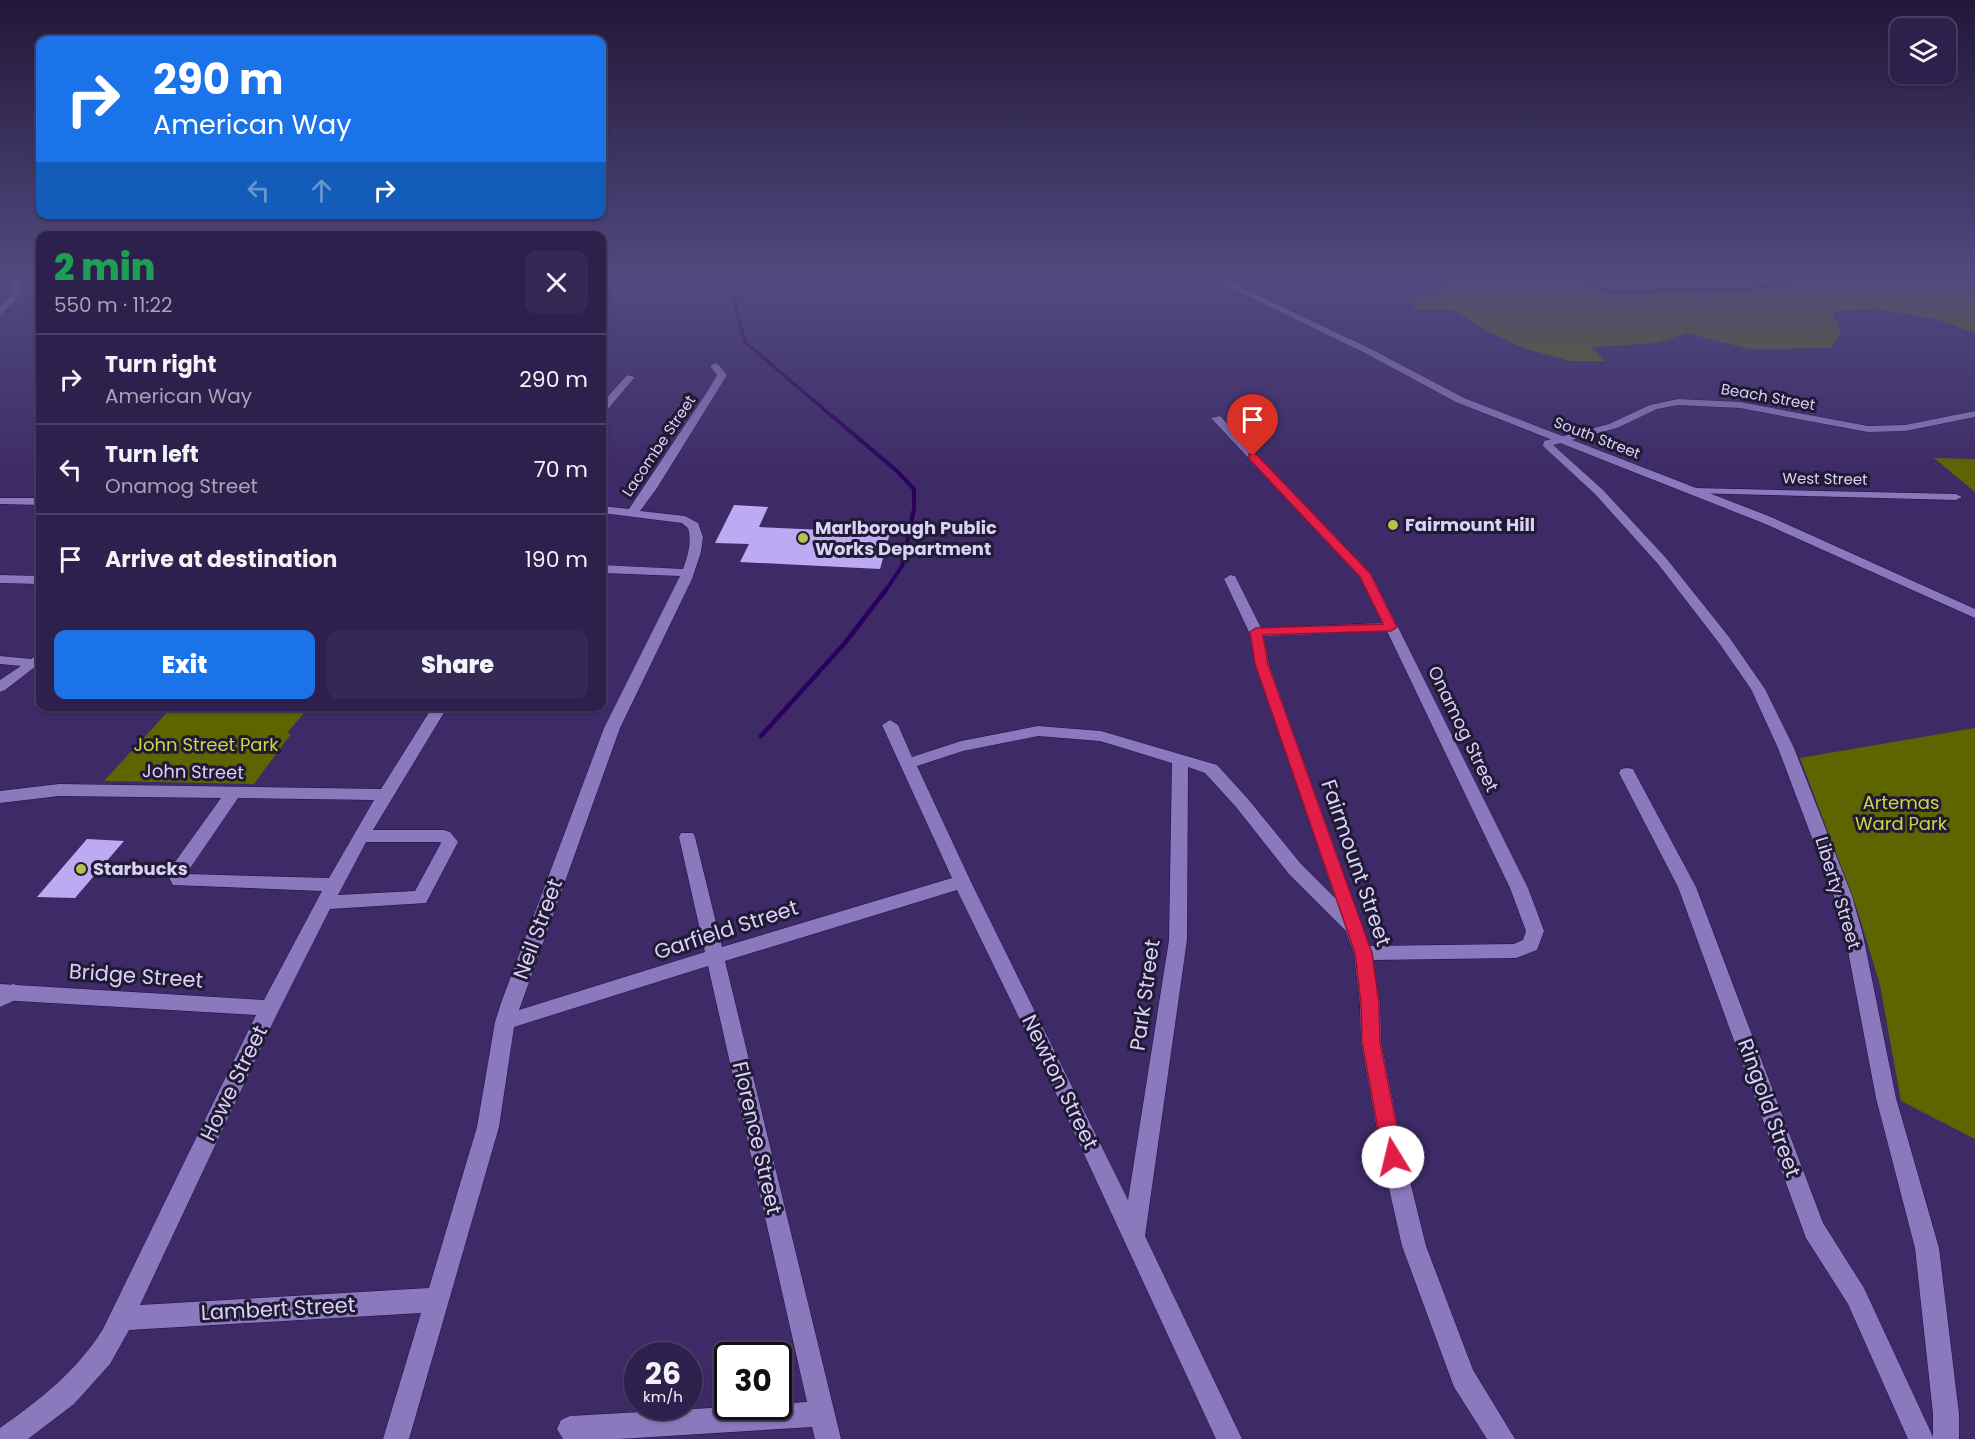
<!DOCTYPE html>
<html lang="en">
<head>
<meta charset="utf-8">
<style>
	body { margin:0; font-family:Poppins,sans-serif; background:#362854; color:#f1f3f6; height:100vh; display:flex; flex-direction:column; font-size:22px; white-space:nowrap }
	* { box-sizing:border-box; margin:0 }
	p { font-size:20px; color:#a7a3b6 }
	.icon { flex:none; width:33px; height:33px; fill:none; stroke:currentColor; stroke-width:2; stroke-linecap:round; stroke-linejoin:round }
	.map { position:relative; flex:1; overflow:hidden }
	.sheet { position:absolute; left:36px; top:231px; width:570px; height:480px; display:flex; flex-direction:column; background:#2e204d; border-radius:12px; box-shadow:0 2px 4px #0004,0 0 0 2px #493e65 }
	.sheet>* { flex:none }
	.hud { position:absolute; left:36px; top:36px; width:570px; height:183px; border-radius:12px; box-shadow:0 2px 4px #0004,0 0 0 2px #493e65; background:#1a73e8; color:#fff; overflow:hidden }
	.buttons { position:absolute; left:1890px; top:18px; display:grid; gap:12px }
	.buttons a { display:grid; place-items:center; width:66px; height:66px; border-radius:12px; background:#2e204d; box-shadow:0 2px 4px #0004,0 0 0 2px #493e65; font-size:30px }
	.speed { position:absolute; left:624px; top:1342px; display:flex; gap:12px; font-size:30px; font-weight:700; text-align:center }
	.speed>* { display:grid; place-content:center; width:78px; height:78px; border-radius:50%; background:#2e204d; box-shadow:0 2px 4px #0004,0 0 0 2px #493e65; line-height:1 }
	.speed small { font-size:15px; font-weight:400 }
	.speed .limit { border:3px solid #111; border-radius:9px; background:#fff; color:#111 }
	.pin { position:absolute; display:grid; place-items:center; width:51px; height:51px; color:#fff; margin:-62px -26px; border-radius:50% 50% 50% 0; rotate:-45deg; box-shadow:0 0 6px #0007 }
	.pin .icon { rotate:45deg }
	.me { position:absolute; width:66px; margin:-33px; rotate:351deg; stroke-linejoin:round; filter:drop-shadow(0 0 4px #0008) }
	.turn { display:flex; align-items:center; gap:21px; height:126px; padding:0 18px; font-size:27px }
	.turn .icon { width:78px; height:78px; stroke-width:2.5 }
	.turn b { display:block; font-size:42px; line-height:51px }
	.lanes { display:flex; align-items:center; height:57px; padding:0 18px; background:#0003; justify-content:center; gap:30px; direction:ltr }
	.lanes .off { opacity:.35 }
	.round { display:grid; place-items:center; flex:none; width:63px; height:63px; border-radius:12px; background:#362854 }
	.head { display:flex; align-items:center; justify-content:space-between; height:102px; padding:0 18px }
	h1 { font-size:36px; font-weight:800; line-height:45px; color:#1e9e55 }
	.primary-button { display:flex; gap:12px; margin-top:auto; padding:12px 18px }
	.primary-button a { flex:1; height:69px; border-radius:12px; background:#1a73e8; color:#fff; font-size:24px; font-weight:800; line-height:69px; text-align:center }
	.primary-button a+a { background:#362854; color:#f1f3f6 }
	ul { padding:0; list-style:none }
	li { display:flex; align-items:center; gap:18px; height:90px; padding:0 18px; border-top:2px solid #493e65 }
	li div { flex:1 }
	li b { display:block; font-size:22px }
	li em { font-style:normal }
	.map>svg:first-child { display:block }
</style>
</head>
<body>
<div class="map">
<svg width="1975" height="1439" viewBox="0 0 1975 1439">
	<rect width="100%" height="100%" fill="#3d2a67"/>
	<!-- green -->
	<g fill="#5e6500">
		<polygon points="1933,458 1975,459 1975,492 1935,459"/>
		<polygon points="173,706 308,706 309,707 287,733 291,734 254,784 104,781"/>
		<polygon points="1975,728 1975,1139 1901,1101 1880,985 1856,906 1800,758"/>
	</g>
	<!-- forest -->
	<polygon fill="#5f6700" points="1374,278 1975,278 1975,333 1935,319 1878,309 1833,311 1841,333 1830,348 1749,349 1687,333 1657,343 1591,347 1605,361 1570,361 1523,348 1489,332 1453,310 1414,310 1413,303 1423,296 1443,293 1447,284 1432,279"/>
	<g fill="none" stroke-linecap="round" stroke-linejoin="round">
		<!-- stream-far2 -->
		<g stroke="#2b005c" stroke-width="3">
			<polyline points="732,278 733,296 745,342 834,418"/>
			<polyline points="1575,278 1592,287 1614,292 1755,288 1837,278"/>
		</g>
		<!-- stream-far1 -->
		<polyline stroke="#2b005c" stroke-width="4" points="832,416 897,471 914,489 914,509 902,566 884,593"/>
		<!-- stream -->
		<polyline stroke="#2b005c" stroke-width="4.5" points="761,736 844,644 885,591"/>
	</g>
	<!-- building -->
	<g fill="#bcabf3">
		<polygon points="734,505 768,507 759,527 890,533 880,569 740,562 749,544 715,543"/>
		<polygon points="87,839 124,841 75,898 37,897"/>
	</g>
	<g fill="none" stroke-linecap="round" stroke-linejoin="round">
		<!-- minor casing -->
		<g stroke="#250e4a" stroke-width="1">
			<g id="minor">
				<polygon points="5,278 19,280 21,294 0,315 0,307 13,294 12,283"/>
				<path d="M715 363 718 364 727 375 657 488 640 511 685 516 698 523 703 537 701 552 692 579 620 728 519 1010 705 952 679 837 681 833H693L695 837 722 947 952 878 882 725 890 720 898 725 912 757 961 741 1038 726 1101 731 1217 765 1248 799 1301 864 1335 898 1255 664 1249 632 1224 579 1230 575 1235 576 1261 628 1383 623 1360 576 1211 418 1220 416 1372 575 1528 888 1544 931 1537 950 1516 958 1373 960 1380 1004 1381 1042 1404 1157 1426 1246 1473 1370 1515 1439H1487L1454 1387 1402 1246 1382 1157 1361 1042 1360 1004 1354 953 1346 931 1289 874 1236 807 1205 773 1188 767 1187 940 1145 1236 1242 1439H1216L1059 1100 957 890 725 961 841 1439H815L812 1427 619 1439H563L557 1429 561 1420 570 1416 728 1407H778V1404L807 1402 708 966 514 1027 499 1127 409 1439H383L421 1313 129 1330 110 1364 74 1404 28 1439H0V1428C41 1399 76 1372 103 1329L256 1015 0 1000V984L264 1000 322 891 173 885 167 874 170 869 221 798 59 796 0 803V791L59 784 381 789 433 706H448L373 830H444L450 832 458 842 426 903 330 909 275 1018 140 1305 429 1288 477 1127 495 1022 501 1003 604 728 680 576 602 573V565L683 569C688 555 692 542 688 528L682 523 602 513V506L629 509 709 389 717 375 710 366ZM1387 631 1510 888 1526 931 1523 940 1514 944 1370 946 1269 664 1264 636ZM1038 736 1100 741 1172 763 1169 940 1128 1200 971 882 917 766 963 751ZM238 798 374 800 329 878 186 874ZM366 842H440L441 843 415 891 338 895Z"/>
				<polygon points="627,375 635,377 606,411 602,412 602,403"/>
				<polygon points="1694,488 1956,494 1962,497 1956,500 1690,493 1690,489"/>
				<polygon points="0,575 40,576 40,584 0,583"/>
				<polygon points="0,656 32,659 39,663 32,667 0,664"/>
				<polygon points="1627,768 1633,769 1635,773 1696,887 1823,1223 1864,1288 1934,1439 1908,1439 1848,1304 1806,1238 1678,887 1619,773 1621,769"/>
			</g>
		</g>
		<!-- tertiary casing -->
		<g stroke="#250e4a" stroke-width="1">
			<g id="tertiary">
				<polygon points="1678,399 1740,402 1868,426 1905,425 1975,411 1975,417 1905,431 1868,432 1740,408 1678,405 1657,409 1617,428 1553,445 1603,490 1666,558 1729,637 1765,689 1794,748 1852,896 1863,935 1896,1098 1939,1248 1959,1414 1959,1439 1933,1439 1933,1414 1915,1248 1876,1098 1845,935 1834,896 1778,748 1751,689 1719,643 1658,564 1595,494 1543,446 1544,441 1609,424 1650,405"/>
				<polygon points="0,498 40,498 40,505 0,504"/>
			</g>
		</g>
		<!-- secondary casing -->
		<g stroke="#250e4a" stroke-width="1">
			<g id="secondary">
				<polygon points="1211,278 1221,278 1371,349 1464,398 1771,517 1975,609 1975,618 1763,523 1456,402 1365,353"/>
				<polygon points="40,653 40,663 5,690 0,692 0,680"/>
				<polygon points="13,984 20,986 23,992 20,998 0,1007 0,990"/>
			</g>
		</g>
		<!-- minor -->
		<use href="#minor" fill="#8a79bd" fill-rule="evenodd"/>
		<!-- tertiary -->
		<use href="#tertiary" fill="#8a79bd" fill-rule="evenodd"/>
		<!-- secondary -->
		<use href="#secondary" fill="#8a79bd" fill-rule="evenodd"/>
	</g>
	<!-- sky -->
	<linearGradient id="sky" x2="0" y2="1"><stop stop-color="#221739"/><stop offset="0.58" stop-color="#514a7f"/><stop offset="1" stop-color="#514a7f" stop-opacity="0"/></linearGradient>
	<rect width="1975" height="479" fill="url(#sky)"/>
	<!-- route -->
	<polygon fill="#e11d48" stroke="#92132f" stroke-width="1.5" points="1249,454 1256,454 1370,573 1397,627 1391,631 1263,635 1268,664 1372,953 1379,1004 1380,1042 1403,1157 1400,1164 1393,1166 1386,1164 1383,1157 1362,1042 1361,1004 1355,953 1255,664 1250,632 1256,628 1383,624 1360,577 1249,459"/>
	<!-- markers -->
	<g fill="#b6c149" stroke="#211a35" stroke-width="2">
		<circle cx="1393" cy="525" r="6"/>
		<circle cx="803" cy="538" r="6"/>
		<circle cx="81" cy="869" r="6"/>
	</g>
	<g text-anchor="middle" stroke-width="6" stroke-linejoin="round" paint-order="stroke">
		<!-- far-street labels -->
		<g font-size="15" fill="#d9d2f7" stroke="#211a35">
			<text transform="translate(1768 397) rotate(10)" y="5">Beach Street</text>
			<text transform="translate(1597 438) rotate(21)" y="5">South Street</text>
			<text transform="translate(659 446) rotate(-56)" y="5">Lacombe Street</text>
			<text transform="translate(1825 479) rotate(1)" y="5">West Street</text>
		</g>
		<!-- poi labels -->
		<g font-size="18" font-weight="bold" fill="#d9d2f7" stroke="#211a35" text-anchor="start">
			<text x="1405" y="531">Fairmount Hill</text>
			<text x="815" y="534">Marlborough Public<tspan x="815" dy="21">Works Department</tspan></text>
			<text x="93" y="875">Starbucks</text>
		</g>
		<!-- street labels -->
		<g font-size="18" fill="#d9d2f7" stroke="#211a35">
			<text transform="translate(1463 729) rotate(64)" y="6">Onamog Street</text>
			<text transform="translate(193 772) rotate(1)" y="6">John Street</text>
			<text transform="translate(1838 893) rotate(73)" y="6">Liberty Street</text>
		</g>
		<!-- park labels -->
		<g font-size="18" fill="#cbd940" stroke="#211a35">
			<text x="206" y="751">John Street Park</text>
			<text x="1901" y="809">Artemas<tspan x="1901" dy="21">Ward Park</tspan></text>
		</g>
		<!-- near-street labels -->
		<g font-size="21" fill="#d9d2f7" stroke="#211a35">
			<text transform="translate(1356 863) rotate(71)" y="7">Fairmount Street</text>
			<text transform="translate(538 929) rotate(-70)" y="7">Neil Street</text>
			<text transform="translate(726 930) rotate(-18)" y="7">Garfield Street</text>
			<text transform="translate(136 976) rotate(4)" y="7">Bridge Street</text>
			<text transform="translate(1145 995) rotate(-82)" y="7">Park Street</text>
			<text transform="translate(1060 1082) rotate(64)" y="7">Newton Street</text>
			<text transform="translate(234 1083) rotate(-64)" y="7">Howe Street</text>
			<text transform="translate(1769 1108) rotate(70)" y="7">Ringold Street</text>
			<text transform="translate(757 1138) rotate(77)" y="7">Florence Street</text>
			<text transform="translate(278 1309) rotate(-3)" y="7">Lambert Street</text>
		</g>
	</g>
</svg>
<div class="buttons">
<a><svg class="icon" aria-label="layers" viewBox="0 0 24 24"><path d="M12 4l9 5-9 5-9-5zM3 14l9 5 9-5"/></svg></a>
</div>
<div class="speed"><div>26<small>km/h</small></div><div class="limit">30</div></div>
<div class="pin" style="left:1253px;top:456px;background:#d93025"><svg class="icon" aria-label="arrive" viewBox="0 0 24 24"><path d="M6 21V4h12l-3 4 3 4H6"/></svg></div>
<svg class="me" style="left:1393px;top:1157px" viewBox="-20 -20 40 40"><circle r="19" fill="#fff"/><path d="M0-13L10 11 0 6-10 11z" fill="#e11d48"/></svg>
<div class="hud">
<div class="turn"><svg class="icon" aria-label="right" viewBox="0 0 24 24"><path d="M7 20v-9h11M14 6l5 5-5 5"/></svg><div><b>290 m</b>American Way</div></div>
<div class="lanes"><svg class="icon off" aria-label="left" viewBox="0 0 24 24"><path d="M17 20v-9H6M10 6l-5 5 5 5"/></svg><svg class="icon off" aria-label="ahead" viewBox="0 0 24 24"><path d="M12 20V5M6 11l6-6 6 6"/></svg><svg class="icon" aria-label="right" viewBox="0 0 24 24"><path d="M7 20v-9h11M14 6l5 5-5 5"/></svg></div>
</div>
<section class="sheet">
<div class="head"><div><h1>2 min</h1><p>550 m · 11:22</p></div><a class="round"><svg class="icon" aria-label="close" viewBox="0 0 24 24"><path d="M6 6l12 12M18 6L6 18"/></svg></a></div>
<ul>
<li><svg class="icon" aria-label="right" viewBox="0 0 24 24"><path d="M7 20v-9h11M14 6l5 5-5 5"/></svg><div><b>Turn right</b><p>American Way</p></div><em>290 m</em></li>
<li><svg class="icon" aria-label="left" viewBox="0 0 24 24"><path d="M17 20v-9H6M10 6l-5 5 5 5"/></svg><div><b>Turn left</b><p>Onamog Street</p></div><em>70 m</em></li>
<li><svg class="icon" aria-label="arrive" viewBox="0 0 24 24"><path d="M6 21V4h12l-3 4 3 4H6"/></svg><div><b>Arrive at destination</b></div><em>190 m</em></li>
</ul>
<div class="primary-button"><a>Exit</a><a>Share</a></div>
</section>
</div>
</body>
</html>
